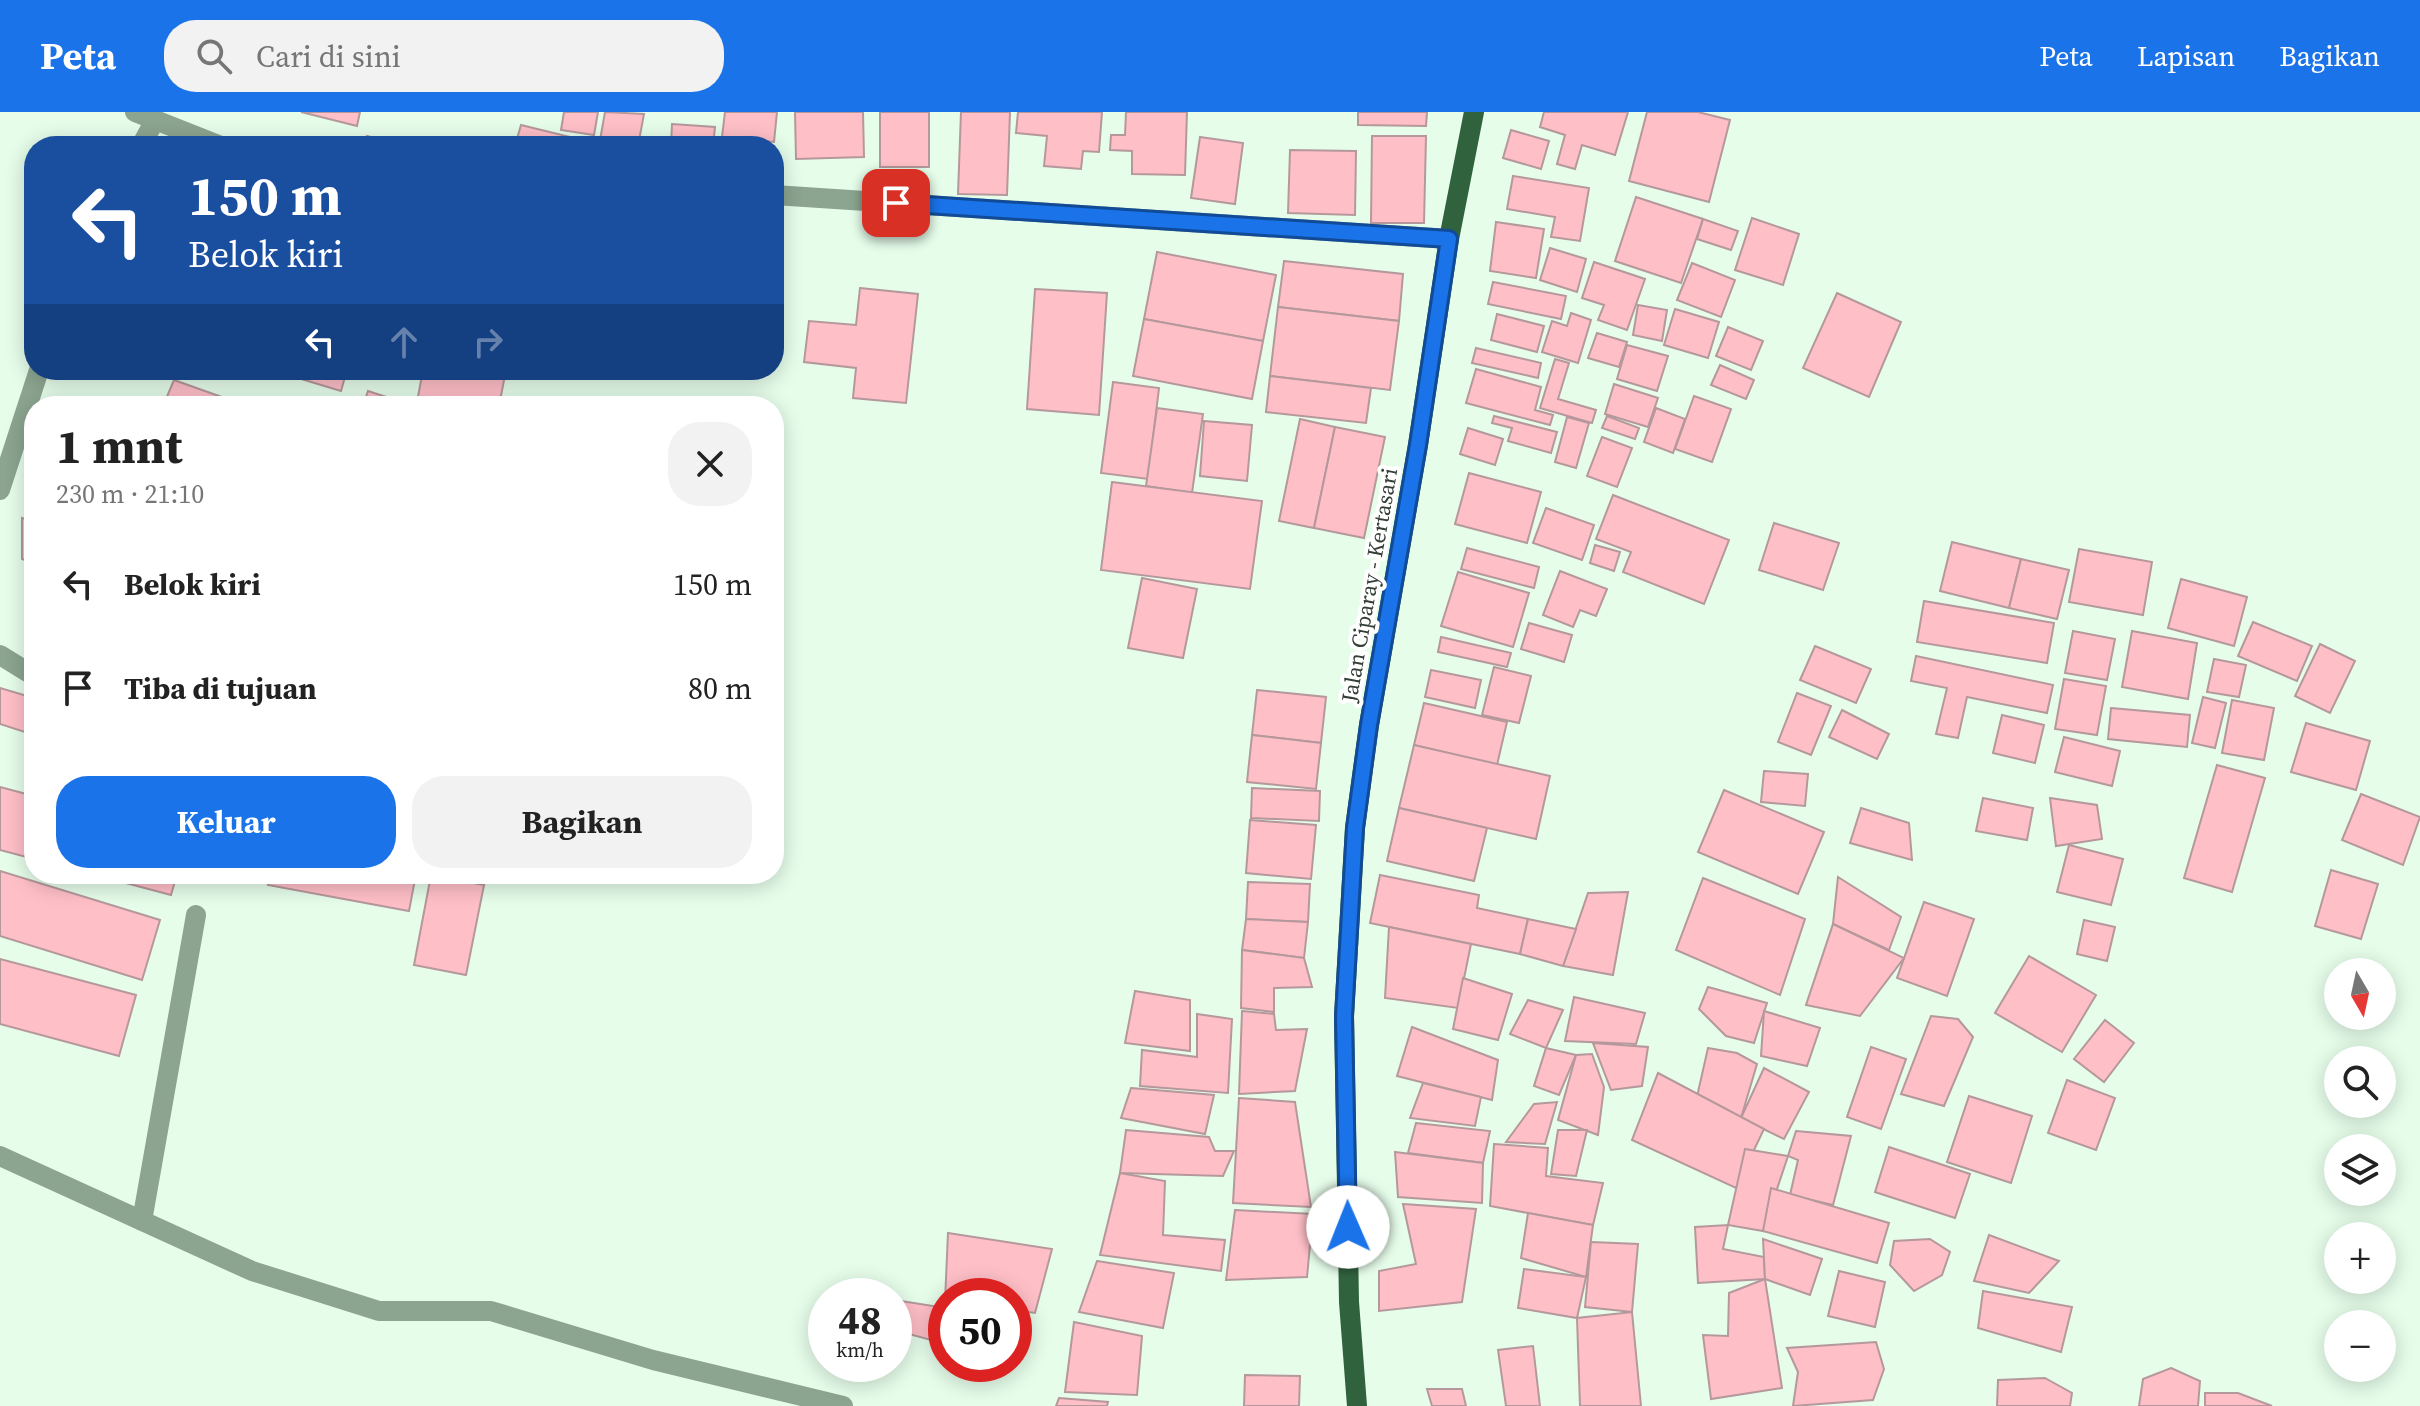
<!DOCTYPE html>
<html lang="id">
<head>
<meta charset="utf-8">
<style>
	body { margin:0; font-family:"Source Serif 4",serif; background:#f2f2f2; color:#222; height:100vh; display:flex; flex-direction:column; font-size:30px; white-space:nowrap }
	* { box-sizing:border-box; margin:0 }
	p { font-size:26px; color:#767676 }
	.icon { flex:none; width:44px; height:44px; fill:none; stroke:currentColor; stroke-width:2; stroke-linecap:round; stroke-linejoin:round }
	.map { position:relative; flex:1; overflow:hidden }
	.details { position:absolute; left:24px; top:284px; width:760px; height:488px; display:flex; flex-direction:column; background:#fff; border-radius:32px; box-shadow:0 4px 20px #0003 }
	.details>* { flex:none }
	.hud { position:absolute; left:24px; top:24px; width:760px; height:244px; border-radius:32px; box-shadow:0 4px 20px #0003; background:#1a4fa0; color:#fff; overflow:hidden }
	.needle { width:52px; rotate:171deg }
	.tools { position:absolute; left:2324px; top:846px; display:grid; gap:16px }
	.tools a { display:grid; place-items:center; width:72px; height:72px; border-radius:50%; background:#fff; box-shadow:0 4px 20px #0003; font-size:40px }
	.speed { position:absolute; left:808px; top:1166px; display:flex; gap:16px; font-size:40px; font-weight:700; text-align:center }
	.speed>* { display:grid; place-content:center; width:104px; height:104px; border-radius:50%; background:#fff; box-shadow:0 4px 20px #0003; line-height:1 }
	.speed small { font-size:20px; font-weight:400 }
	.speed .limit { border:12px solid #d22; background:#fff; color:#111 }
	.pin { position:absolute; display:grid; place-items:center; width:68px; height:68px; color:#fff; margin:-34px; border-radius:16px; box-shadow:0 4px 12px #0006 }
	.me { position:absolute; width:88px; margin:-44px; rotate:359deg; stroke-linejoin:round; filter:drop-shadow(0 0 6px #0008) }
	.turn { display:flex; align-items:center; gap:28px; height:168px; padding:0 32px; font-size:36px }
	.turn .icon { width:104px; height:104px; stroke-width:2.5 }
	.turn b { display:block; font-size:56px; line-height:68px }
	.lanes { display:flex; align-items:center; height:76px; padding:0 32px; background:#0003; justify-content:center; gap:40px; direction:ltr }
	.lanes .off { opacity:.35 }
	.round { display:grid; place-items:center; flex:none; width:84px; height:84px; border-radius:32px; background:#f2f2f2 }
	.head { display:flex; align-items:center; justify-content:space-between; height:136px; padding:0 32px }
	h1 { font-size:48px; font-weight:700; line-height:60px }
	.action { display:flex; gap:16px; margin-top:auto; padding:16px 32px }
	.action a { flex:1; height:92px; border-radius:32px; background:#1a73e8; color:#fff; font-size:32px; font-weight:700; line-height:92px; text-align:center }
	.action a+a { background:#f2f2f2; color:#222 }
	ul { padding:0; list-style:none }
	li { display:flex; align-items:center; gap:24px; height:104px; padding:0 32px }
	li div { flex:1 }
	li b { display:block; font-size:30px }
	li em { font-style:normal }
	header { display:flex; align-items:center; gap:48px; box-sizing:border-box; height:112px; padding:0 40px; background:#1a73e8; color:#fff }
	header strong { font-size:38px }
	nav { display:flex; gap:44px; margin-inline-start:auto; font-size:28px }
	.search { width:560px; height:72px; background:#f2f2f2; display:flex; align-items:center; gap:20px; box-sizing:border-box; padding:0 28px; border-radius:32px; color:#767676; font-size:30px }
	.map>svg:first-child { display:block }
</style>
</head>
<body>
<header>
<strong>Peta</strong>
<div class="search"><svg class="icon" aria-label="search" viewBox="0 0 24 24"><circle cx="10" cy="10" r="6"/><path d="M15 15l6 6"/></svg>Cari di sini</div>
<nav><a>Peta</a><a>Lapisan</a><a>Bagikan</a></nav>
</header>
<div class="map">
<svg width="2420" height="1294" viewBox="0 0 2420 1294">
	<rect width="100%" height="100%" fill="#e6fdea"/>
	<!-- building -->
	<g fill="#ffbfc7" stroke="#b5989c" stroke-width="2">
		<polygon points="301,0 360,0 357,14"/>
		<polygon points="564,0 598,0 594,23 561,18"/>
		<polygon points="605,0 644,2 638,34 599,34"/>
		<polygon points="725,0 777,0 774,30 722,25"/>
		<polygon points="795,0 863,0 864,45 796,47"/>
		<rect x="880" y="0" width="49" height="55"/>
		<polygon points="961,0 1010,0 1007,83 958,82"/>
		<polygon points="1018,0 1102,0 1099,40 1083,39 1081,57 1044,54 1047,24 1016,21"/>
		<polygon points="1126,0 1187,0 1185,63 1132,62 1132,39 1110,38 1111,23 1125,23"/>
		<polygon points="1358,0 1427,0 1426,14 1358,13"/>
		<polygon points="1544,0 1628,0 1615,43 1582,33 1575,57 1557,52 1565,23 1540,15"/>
		<polygon points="1647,0 1698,0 1730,8 1709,90 1629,69"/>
		<polygon points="672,12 715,15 713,34 671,34"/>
		<polygon points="521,13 570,25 568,34 515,34"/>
		<polygon points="1511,18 1549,29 1541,57 1503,46"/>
		<polygon points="367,24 403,33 403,34 365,34"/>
		<polygon points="1372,24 1426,24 1424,111 1371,111"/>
		<polygon points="1200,25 1243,31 1235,92 1191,86"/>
		<polygon points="721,28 768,34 720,34"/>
		<polygon points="1290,38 1356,39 1355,103 1288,101"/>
		<polygon points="1513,64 1589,76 1580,129 1551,125 1555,105 1507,97"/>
		<polygon points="1636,85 1703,107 1681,171 1615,149"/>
		<polygon points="1752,106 1799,122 1783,173 1735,158"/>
		<polygon points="1703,107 1738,119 1731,138 1697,127"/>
		<polygon points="1496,110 1544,117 1536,166 1490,159"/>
		<polygon points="1550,136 1586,147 1577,180 1540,168"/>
		<polygon points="1157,140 1276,163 1263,229 1144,207"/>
		<polygon points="1284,149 1403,162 1399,209 1278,195"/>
		<polygon points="1594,150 1645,167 1627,218 1598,208 1604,193 1582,186"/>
		<polygon points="1692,151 1735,168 1721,205 1677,188"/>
		<polygon points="1493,170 1566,184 1561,207 1488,192"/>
		<polygon points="860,176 918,182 906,291 853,286 856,256 804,250 809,209 856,213"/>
		<polygon points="1035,177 1107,181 1099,303 1027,297"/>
		<polygon points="1837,181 1901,210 1869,285 1803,256"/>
		<polygon points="1638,193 1667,198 1662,229 1633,223"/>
		<polygon points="1278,195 1399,209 1390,278 1270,264"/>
		<polygon points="1675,197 1719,210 1708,246 1664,233"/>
		<polygon points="1571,201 1591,208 1578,251 1542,240 1552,209 1567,214"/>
		<polygon points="1497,202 1544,214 1537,240 1491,228"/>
		<polygon points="1144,207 1263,229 1252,287 1133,264"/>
		<polygon points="1728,215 1763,229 1751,258 1716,244"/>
		<polygon points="1597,221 1627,230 1619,255 1588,246"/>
		<polygon points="1627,233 1668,244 1657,279 1617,267"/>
		<polygon points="1476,236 1541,251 1538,266 1472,251"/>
		<polygon points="1555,247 1569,251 1558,287 1596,298 1592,311 1540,296"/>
		<polygon points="1720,253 1754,268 1746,287 1711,273"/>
		<polygon points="1476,257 1541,275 1535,298 1553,303 1550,313 1466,291"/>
		<polygon points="300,258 347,258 341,279 298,266"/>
		<polygon points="423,258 506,258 499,294 442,294 417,290"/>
		<polygon points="1270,264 1371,276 1366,311 1266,300"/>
		<polygon points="174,268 233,289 233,294 163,294"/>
		<polygon points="1113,270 1159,276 1148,367 1101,361"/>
		<polygon points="1614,272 1658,286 1648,315 1605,302"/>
		<polygon points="368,279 414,294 363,294"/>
		<polygon points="1694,284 1731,297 1712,350 1675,337"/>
		<polygon points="1157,296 1203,302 1192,381 1146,374"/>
		<polygon points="1656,296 1685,307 1673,341 1644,330"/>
		<polygon points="1494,304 1557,320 1551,341 1508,329 1512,316 1492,311"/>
		<polygon points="1607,304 1639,316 1635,327 1602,316"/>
		<polygon points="1567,305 1589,311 1576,356 1555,350"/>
		<polygon points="1300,307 1335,315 1314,416 1279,409"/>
		<polygon points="1204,309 1252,313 1247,369 1200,364"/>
		<polygon points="1335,315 1385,325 1364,426 1314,416"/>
		<polygon points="1468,316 1503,327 1495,353 1460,342"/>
		<polygon points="1602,325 1632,336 1617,375 1587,364"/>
		<polygon points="1469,361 1541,380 1527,431 1455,412"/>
		<polygon points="1112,370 1262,389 1250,477 1101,458"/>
		<polygon points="1613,383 1729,428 1704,492 1623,460 1631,440 1596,427"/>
		<polygon points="1546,396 1594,413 1582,448 1533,431"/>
		<polygon points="22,406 34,410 34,451 22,447"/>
		<polygon points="1774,411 1839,431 1823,478 1759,458"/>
		<polygon points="1952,430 2021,447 2009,496 1940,479"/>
		<polygon points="1595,433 1620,440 1614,459 1590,451"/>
		<polygon points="1467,436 1539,455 1534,476 1461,457"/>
		<polygon points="2079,437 2152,450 2143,503 2069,490"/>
		<polygon points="2021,447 2069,458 2057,507 2009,496"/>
		<polygon points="1560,459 1607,477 1596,504 1580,498 1573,515 1543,503"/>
		<polygon points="1458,460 1529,481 1513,535 1441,514"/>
		<polygon points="1142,466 1197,477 1183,546 1128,536"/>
		<polygon points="2181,467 2247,485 2234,534 2168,516"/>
		<polygon points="1924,489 2054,511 2047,551 1917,530"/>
		<polygon points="2253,510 2312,534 2297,569 2238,544"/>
		<polygon points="1529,511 1572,523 1564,550 1521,537"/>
		<polygon points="2073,519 2115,527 2107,568 2065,561"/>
		<polygon points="2132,519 2197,531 2188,587 2122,575"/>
		<polygon points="1441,525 1511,541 1507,555 1438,540"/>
		<polygon points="2320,532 2355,549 2330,601 2295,584"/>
		<polygon points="1815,534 1871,557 1856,591 1800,568"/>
		<polygon points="1916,544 2053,573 2047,601 1967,585 1958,626 1936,622 1947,576 1911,569"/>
		<polygon points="2214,547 2246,553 2239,585 2207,580"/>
		<polygon points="1494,555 1531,564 1519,611 1482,603"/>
		<polygon points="1431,558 1481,568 1475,596 1425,585"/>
		<polygon points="2064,567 2106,574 2097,623 2055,617"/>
		<polygon points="0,576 34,586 34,623 0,612"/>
		<polygon points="1257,578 1326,585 1321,631 1252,623"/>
		<polygon points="1797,581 1831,594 1811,643 1778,630"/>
		<polygon points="2203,585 2226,591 2215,636 2192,631"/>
		<polygon points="2232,588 2274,596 2264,648 2222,641"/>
		<polygon points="1424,591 1507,610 1497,653 1414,633"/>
		<polygon points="2111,596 2190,603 2187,635 2108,627"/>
		<polygon points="1842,598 1889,622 1877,647 1829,625"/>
		<polygon points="2002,603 2044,613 2035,651 1993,641"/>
		<polygon points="2306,611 2370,629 2356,678 2291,660"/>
		<polygon points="1252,623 1321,631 1316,677 1247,670"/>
		<polygon points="2064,625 2120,639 2112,674 2055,660"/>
		<polygon points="1414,633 1550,664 1536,727 1399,696"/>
		<polygon points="2217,653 2265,666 2232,780 2184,766"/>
		<polygon points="1764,659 1808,662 1805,694 1761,690"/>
		<polygon points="0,675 34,684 34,747 0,738"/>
		<polygon points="1252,676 1320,679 1319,709 1251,706"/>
		<polygon points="1724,678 1824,720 1798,782 1698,740"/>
		<polygon points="2361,682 2420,705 2403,753 2342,728"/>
		<polygon points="1983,686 2033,696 2027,728 1976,719"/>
		<polygon points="2050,686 2097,693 2102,727 2056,734"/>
		<polygon points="1399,696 1487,716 1474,769 1387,749"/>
		<polygon points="1861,696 1909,711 1912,748 1850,731"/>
		<polygon points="1250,708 1316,713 1311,767 1246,761"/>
		<polygon points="2069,733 2123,747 2111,793 2057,780"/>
		<polygon points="2331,758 2378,772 2361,827 2315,814"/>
		<polygon points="0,759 160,808 142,868 0,824"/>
		<polygon points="92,762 177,762 171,783"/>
		<polygon points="270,762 416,762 409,799 268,773"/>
		<polygon points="425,762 486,762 484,773"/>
		<polygon points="431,763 484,773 466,863 414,853"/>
		<polygon points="1380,763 1479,783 1477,796 1528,807 1520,842 1370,811"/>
		<polygon points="1838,765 1901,805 1889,838 1833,812"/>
		<polygon points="1703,766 1805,807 1780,883 1676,838"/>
		<polygon points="1248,770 1310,772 1308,810 1246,807"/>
		<polygon points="1628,780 1613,863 1563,854 1588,781"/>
		<polygon points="1924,790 1974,807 1947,884 1897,866"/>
		<polygon points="1246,807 1308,810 1304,846 1242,838"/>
		<polygon points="1528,807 1576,817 1563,854 1520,842"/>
		<polygon points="2084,808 2115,815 2107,849 2077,842"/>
		<polygon points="1833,812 1904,846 1860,904 1806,893"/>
		<polygon points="1389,815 1471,832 1458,896 1385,886"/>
		<polygon points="1242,838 1304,846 1312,875 1274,876 1274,900 1241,896"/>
		<polygon points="2029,844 2096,883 2062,940 1995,901"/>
		<polygon points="0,847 136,883 119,944 0,912"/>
		<polygon points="1463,866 1512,882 1498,928 1453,917"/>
		<polygon points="1708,875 1767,891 1754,931 1726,924 1699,897"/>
		<polygon points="1135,879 1190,888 1190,939 1125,931"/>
		<polygon points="1574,885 1645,901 1636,932 1565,929"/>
		<polygon points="1528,888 1563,898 1546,936 1510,922"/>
		<polygon points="1242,899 1274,902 1276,918 1307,917 1295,979 1239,982"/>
		<polygon points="1764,899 1820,916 1807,954 1761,944"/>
		<polygon points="1197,902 1232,907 1228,981 1140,974 1142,938 1197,945"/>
		<polygon points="1931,904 1958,907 1973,925 1944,994 1901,982"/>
		<polygon points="2105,908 2134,931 2104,970 2074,947"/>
		<polygon points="1412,915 1498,948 1492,988 1397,964"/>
		<polygon points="1593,931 1648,935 1642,974 1611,978"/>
		<polygon points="1871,935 1906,947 1881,1017 1847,1005"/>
		<polygon points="1546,936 1576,943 1559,983 1534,974"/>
		<polygon points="1708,936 1737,941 1757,952 1741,1006 1696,989"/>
		<polygon points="1592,942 1604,975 1598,1023 1558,1008 1576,943"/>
		<polygon points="1764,956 1809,980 1784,1027 1741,1006"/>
		<polygon points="1658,961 1764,1017 1736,1076 1632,1028"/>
		<polygon points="2067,968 2115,986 2096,1038 2048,1021"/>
		<polygon points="1423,971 1481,985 1475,1014 1410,1006"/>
		<polygon points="1131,976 1214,983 1205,1022 1121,1006"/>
		<polygon points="1969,984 2032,1004 2011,1071 1947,1050"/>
		<polygon points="1239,986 1295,990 1311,1095 1233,1091"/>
		<polygon points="1557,990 1545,1032 1506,1030 1534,992"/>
		<polygon points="1416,1011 1490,1019 1483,1051 1408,1041"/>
		<polygon points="1126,1018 1209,1025 1215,1039 1234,1039 1223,1064 1120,1061"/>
		<polygon points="1558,1018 1587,1018 1576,1064 1551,1062"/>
		<polygon points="1796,1019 1851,1024 1833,1093 1790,1083 1798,1048 1788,1044"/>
		<polygon points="1494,1032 1548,1036 1546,1064 1603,1071 1593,1113 1490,1094"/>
		<polygon points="1889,1035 1970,1062 1955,1106 1875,1080"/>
		<polygon points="1745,1037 1788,1044 1763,1119 1728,1113"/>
		<polygon points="1395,1040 1483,1051 1482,1091 1398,1085"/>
		<polygon points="1120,1061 1165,1069 1163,1123 1225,1128 1221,1159 1100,1143"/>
		<polygon points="1771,1076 1889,1111 1877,1151 1763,1119"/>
		<polygon points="1403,1092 1476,1097 1462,1190 1379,1199 1379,1159 1416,1152"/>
		<polygon points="1235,1098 1313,1102 1307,1165 1226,1168"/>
		<polygon points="1528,1101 1593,1113 1586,1165 1521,1146"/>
		<polygon points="1728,1113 1723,1137 1764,1145 1765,1167 1698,1171 1695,1115"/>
		<polygon points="948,1121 1052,1137 1035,1201 1014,1198 1014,1184 946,1184 945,1189"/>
		<polygon points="1989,1123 2059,1149 2029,1181 1974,1169"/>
		<polygon points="1763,1127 1822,1147 1810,1183 1765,1167"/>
		<polygon points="1930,1127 1950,1140 1942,1163 1914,1179 1890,1153 1894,1129"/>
		<polygon points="1591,1130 1638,1132 1632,1200 1585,1195"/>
		<polygon points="1097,1149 1174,1161 1163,1216 1079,1200"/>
		<polygon points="1524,1157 1586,1165 1577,1206 1518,1196"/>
		<polygon points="1839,1159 1885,1170 1875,1215 1828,1204"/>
		<polygon points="1765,1167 1782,1276 1711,1287 1703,1223 1728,1224 1729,1181"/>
		<polygon points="1983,1179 2072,1195 2061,1240 1978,1216"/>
		<polygon points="901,1189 946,1196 946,1232 894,1218 894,1209"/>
		<polygon points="1632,1200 1641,1294 1580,1294 1577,1206"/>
		<polygon points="1074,1210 1142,1224 1137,1283 1065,1280"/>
		<polygon points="1876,1230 1884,1257 1873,1288 1793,1294 1798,1260 1787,1236"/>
		<polygon points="1533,1234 1540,1294 1506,1294 1498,1238"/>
		<polygon points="2171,1256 2200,1269 2198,1294 2139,1294 2143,1267"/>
		<polygon points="1245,1263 1300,1264 1299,1294 1244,1294"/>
		<polygon points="2045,1266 2072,1281 2070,1294 1997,1294 1998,1268"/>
		<polygon points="1427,1277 1462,1277 1466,1294 1432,1294"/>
		<polygon points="2205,1281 2238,1281 2272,1294 2205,1294"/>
		<polygon points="1059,1286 1108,1290 1107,1294 1056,1294"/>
	</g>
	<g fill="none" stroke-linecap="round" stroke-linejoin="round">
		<!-- minor -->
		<g stroke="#8ba590" stroke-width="20">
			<polyline points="135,0 221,34"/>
			<polyline points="141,34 155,8"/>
			<polyline points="774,83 1449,127"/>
			<polyline points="0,378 39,258"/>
			<polyline points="0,543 34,564"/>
			<polyline points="0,1044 252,1159 379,1199 491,1199 653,1248 843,1294"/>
			<polyline points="142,1109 196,803"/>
		</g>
		<!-- major -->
		<polyline stroke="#31623e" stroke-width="20" points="1357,1294 1349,1190 1344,904 1355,716 1369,613 1418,333 1449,127 1474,0"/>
	</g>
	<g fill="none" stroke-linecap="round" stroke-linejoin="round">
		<!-- route casing -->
		<g stroke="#114b97" stroke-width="20">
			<polyline id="route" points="896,91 1449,127 1418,333 1369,613 1355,716 1344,904 1348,1115"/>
		</g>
		<!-- route -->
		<use href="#route" stroke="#1a73e8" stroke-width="14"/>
	</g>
	<g text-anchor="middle" stroke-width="8" stroke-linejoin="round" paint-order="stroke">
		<!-- street labels -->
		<g font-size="22" fill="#353e37" stroke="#fff">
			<text transform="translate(1369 473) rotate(-80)" y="8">Jalan Ciparay - Kertasari</text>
		</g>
	</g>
</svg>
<div class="tools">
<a><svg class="needle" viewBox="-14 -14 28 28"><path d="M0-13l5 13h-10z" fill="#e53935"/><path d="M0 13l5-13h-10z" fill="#767676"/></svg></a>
<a><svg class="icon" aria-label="search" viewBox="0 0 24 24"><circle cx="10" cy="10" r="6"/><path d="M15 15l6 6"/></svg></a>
<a><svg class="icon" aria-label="layers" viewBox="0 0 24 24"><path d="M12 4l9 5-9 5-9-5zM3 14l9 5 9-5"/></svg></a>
<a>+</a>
<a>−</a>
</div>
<div class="speed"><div>48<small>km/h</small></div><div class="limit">50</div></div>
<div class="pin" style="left:896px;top:91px;background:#d93025"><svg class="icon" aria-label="arrive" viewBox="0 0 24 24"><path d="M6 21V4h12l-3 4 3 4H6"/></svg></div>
<svg class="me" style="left:1348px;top:1115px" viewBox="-20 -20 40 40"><circle r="19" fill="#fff"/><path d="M0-13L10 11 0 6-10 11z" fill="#1a73e8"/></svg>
<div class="hud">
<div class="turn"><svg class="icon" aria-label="left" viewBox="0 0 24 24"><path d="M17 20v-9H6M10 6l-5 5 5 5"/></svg><div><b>150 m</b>Belok kiri</div></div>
<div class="lanes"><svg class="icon" aria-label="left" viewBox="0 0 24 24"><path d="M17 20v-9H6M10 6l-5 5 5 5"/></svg><svg class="icon off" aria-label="ahead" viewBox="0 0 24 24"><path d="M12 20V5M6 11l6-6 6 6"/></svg><svg class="icon off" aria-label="right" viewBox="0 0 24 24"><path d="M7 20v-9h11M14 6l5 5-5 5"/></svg></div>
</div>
<section class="details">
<div class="head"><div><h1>1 mnt</h1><p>230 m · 21:10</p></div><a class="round"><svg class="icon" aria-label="close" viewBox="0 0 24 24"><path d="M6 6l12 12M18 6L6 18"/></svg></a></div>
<ul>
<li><svg class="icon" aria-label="left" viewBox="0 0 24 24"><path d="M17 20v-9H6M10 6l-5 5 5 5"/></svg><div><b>Belok kiri</b></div><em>150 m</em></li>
<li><svg class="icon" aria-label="arrive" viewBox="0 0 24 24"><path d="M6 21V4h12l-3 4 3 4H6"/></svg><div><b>Tiba di tujuan</b></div><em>80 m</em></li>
</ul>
<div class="action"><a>Keluar</a><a>Bagikan</a></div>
</section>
</div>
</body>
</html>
